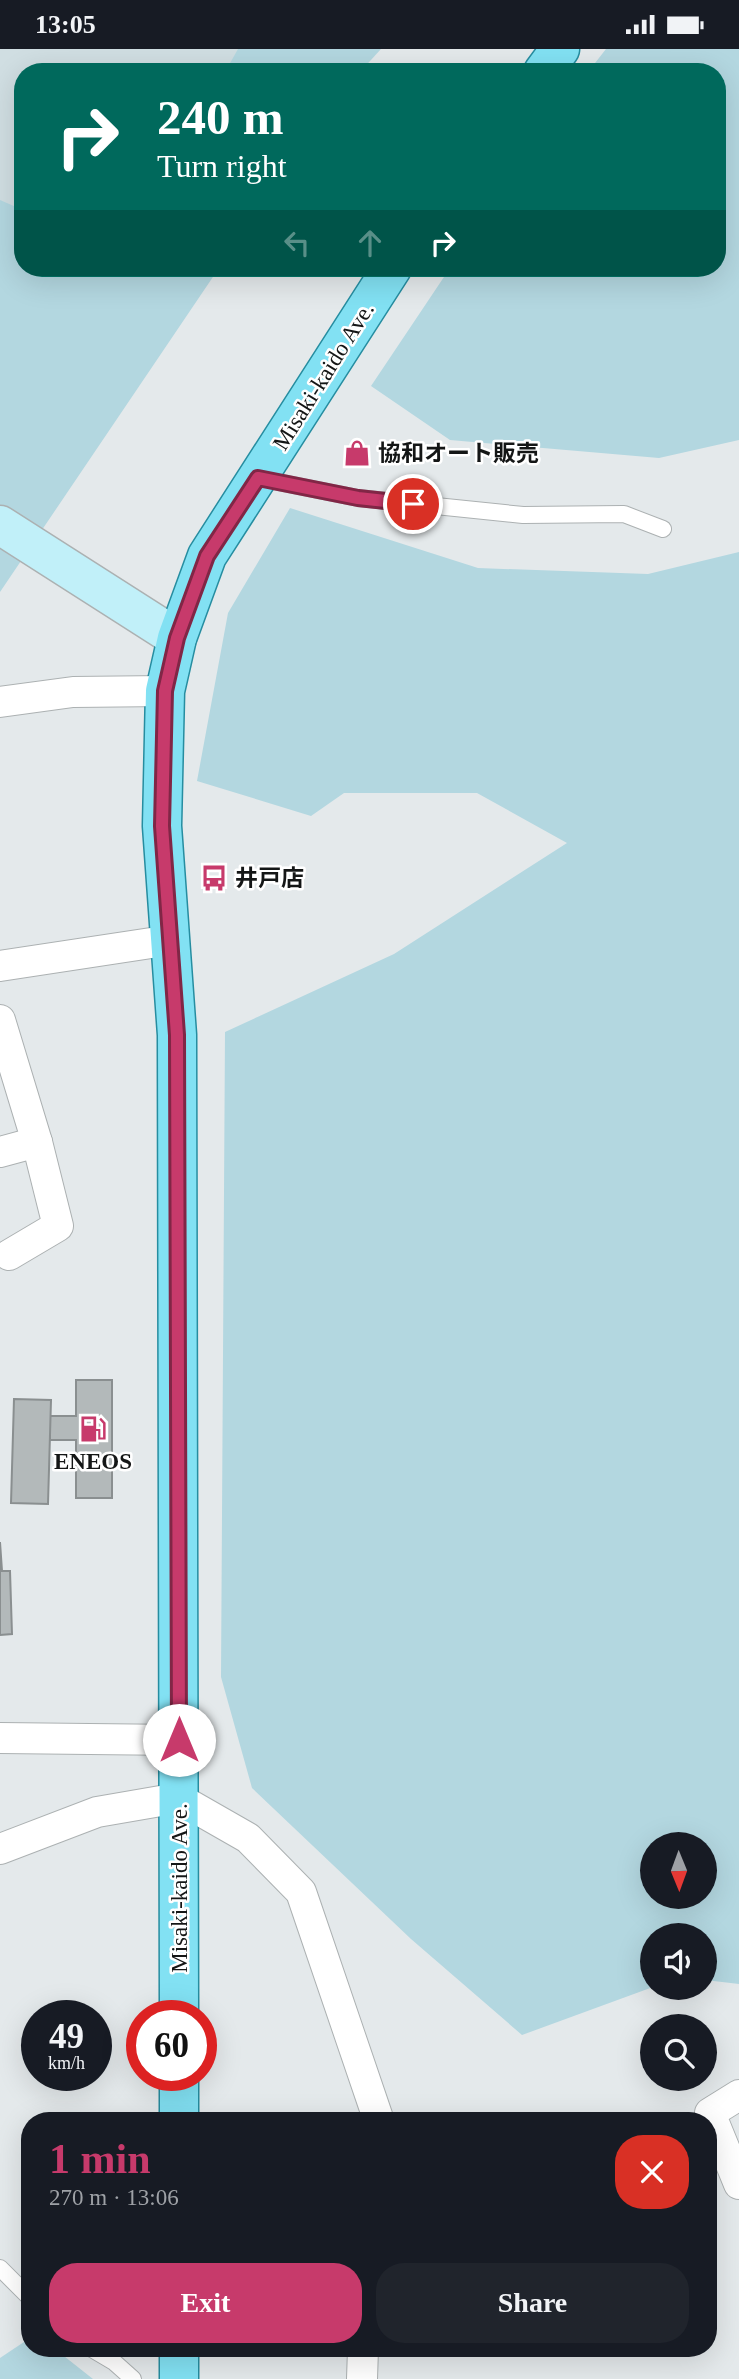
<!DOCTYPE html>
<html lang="en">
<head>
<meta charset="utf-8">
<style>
	body { margin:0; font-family:"Times New Roman","Noto Sans JP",serif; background:#20242c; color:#f1f3f6; height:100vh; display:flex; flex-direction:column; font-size:26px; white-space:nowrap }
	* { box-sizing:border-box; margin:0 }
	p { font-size:23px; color:#9ea1a6 }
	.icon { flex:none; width:38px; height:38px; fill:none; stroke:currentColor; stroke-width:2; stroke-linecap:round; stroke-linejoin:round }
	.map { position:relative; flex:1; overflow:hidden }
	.drawer { position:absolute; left:21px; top:2063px; width:696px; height:245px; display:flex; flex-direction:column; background:#171b24; border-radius:28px; box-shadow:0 7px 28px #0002 }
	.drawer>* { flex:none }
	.guide { position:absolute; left:14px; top:14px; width:712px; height:214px; border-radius:28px; box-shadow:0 7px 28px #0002; background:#00695c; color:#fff; overflow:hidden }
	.needle { width:46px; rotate:179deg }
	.tools { position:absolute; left:640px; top:1783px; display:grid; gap:14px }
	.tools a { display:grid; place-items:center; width:77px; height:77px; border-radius:50%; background:#171b24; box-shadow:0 7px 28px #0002; font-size:35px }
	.speed { position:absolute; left:21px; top:1951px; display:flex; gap:14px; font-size:35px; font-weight:700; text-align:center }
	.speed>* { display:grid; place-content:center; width:91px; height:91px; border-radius:50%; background:#171b24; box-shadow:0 7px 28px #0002; line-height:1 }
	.speed small { font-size:18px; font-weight:400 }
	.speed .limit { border:10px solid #d22; background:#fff; color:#111 }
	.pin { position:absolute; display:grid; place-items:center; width:60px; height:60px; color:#fff; margin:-30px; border:4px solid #fff; border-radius:50%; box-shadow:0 2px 7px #0007 }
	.me { position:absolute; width:77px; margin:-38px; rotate:0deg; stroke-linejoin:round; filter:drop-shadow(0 0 5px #0008) }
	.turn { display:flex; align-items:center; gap:24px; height:147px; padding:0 28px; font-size:32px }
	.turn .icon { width:91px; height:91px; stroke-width:2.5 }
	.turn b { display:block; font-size:49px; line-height:60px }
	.lanes { display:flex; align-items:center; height:66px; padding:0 28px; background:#0003; justify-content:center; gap:35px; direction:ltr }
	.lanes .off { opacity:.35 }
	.round { display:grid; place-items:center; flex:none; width:74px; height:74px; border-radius:28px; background:#20242c }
	.overview { display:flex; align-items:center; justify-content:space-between; height:119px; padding:0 28px }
	h1 { font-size:42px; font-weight:800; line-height:52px; color:#c73a6b }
	.action { display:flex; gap:14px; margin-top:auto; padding:14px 28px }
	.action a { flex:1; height:80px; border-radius:28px; background:#c73a6b; color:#fff; font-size:28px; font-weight:800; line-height:80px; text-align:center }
	.action a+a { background:#20242c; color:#f1f3f6 }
	.status { display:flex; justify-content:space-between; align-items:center; height:49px; padding:0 35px; background:#171b24; direction:ltr }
	.status svg { height:19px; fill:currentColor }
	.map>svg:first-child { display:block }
</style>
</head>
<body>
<div class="status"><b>13:05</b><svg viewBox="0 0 49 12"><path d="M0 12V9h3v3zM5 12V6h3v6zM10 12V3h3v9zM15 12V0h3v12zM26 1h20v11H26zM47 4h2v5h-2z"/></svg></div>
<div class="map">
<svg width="739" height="2330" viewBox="0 0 739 2330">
	<rect width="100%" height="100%" fill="#e4e9eb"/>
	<!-- built -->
	<polygon fill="#d0dee2" points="0,0 283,0 279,23 23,23 23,181 0,165"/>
	<!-- green -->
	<g fill="#b3d7e0" fill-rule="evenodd">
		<polygon points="238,0 381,0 360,23 225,23"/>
		<polygon points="606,0 739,0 739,391 659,409 450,391 371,337 450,219 718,219 718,23 588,23"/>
		<polygon points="0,151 23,161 23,219 219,219 0,543"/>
		<path d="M290 459 478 519 648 525 739 503V1935L705 1931V1886H653V1938L522 1986 411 1890 252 1739 221 1628 225 983 394 905 567 794 477 744H344L311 767 197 732 228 564ZM653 1796H705V1848H653Z"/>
		<polygon points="30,2289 30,2300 55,2300 93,2330 0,2330 0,2309"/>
	</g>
	<!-- building -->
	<g fill="#b3b9ba" stroke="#8a8f90" stroke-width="2">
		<polygon points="76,1331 112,1331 112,1449 76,1449 76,1391 50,1391 50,1367 76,1367"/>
		<polygon points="14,1350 51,1351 48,1455 11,1454"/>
		<polygon points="0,1493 2,1522 10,1522 12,1585 0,1586"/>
	</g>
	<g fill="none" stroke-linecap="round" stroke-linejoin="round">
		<!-- lane casing -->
		<g stroke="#acb1b2" stroke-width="18">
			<g id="lane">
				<polyline points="258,429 358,449 523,466 624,465 663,480"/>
				<polyline points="0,2219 30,2249"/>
				<polyline points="92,2300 114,2313 133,2330"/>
			</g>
		</g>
		<!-- street casing -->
		<g stroke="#acb1b2" stroke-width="32">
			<g id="street">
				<polyline points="0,653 73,643 165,642"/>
				<polyline points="0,917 171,891"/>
				<polyline points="0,971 37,1093 58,1177 9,1206"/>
				<polyline points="0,1103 37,1093"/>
				<polyline points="0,1689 179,1691"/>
				<polyline points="0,1800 97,1763 178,1749 248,1789 301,1843 379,2072"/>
				<polyline points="739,2046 710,2064 739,2135"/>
				<polyline points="362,2330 363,2300"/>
			</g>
		</g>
		<!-- secondary casing -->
		<g stroke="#acb1b2" stroke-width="41">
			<polyline id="secondary" points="0,476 177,589"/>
		</g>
		<!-- primary casing -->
		<g stroke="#268da0" stroke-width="41">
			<g id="primary">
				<polyline points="543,23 560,0"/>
				<polyline points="179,1967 177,986 162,777 165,642 177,589 207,507 392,219"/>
				<polyline points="179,2026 179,2072"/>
				<polyline points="179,2330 179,2300"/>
			</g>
		</g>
		<!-- lane -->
		<use href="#lane" stroke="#fff" stroke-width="16"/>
		<!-- street -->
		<use href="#street" stroke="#fff" stroke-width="30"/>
		<!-- secondary -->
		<use href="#secondary" stroke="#c1f0f9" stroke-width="38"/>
		<!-- primary -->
		<use href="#primary" stroke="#82e1f3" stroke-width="38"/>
	</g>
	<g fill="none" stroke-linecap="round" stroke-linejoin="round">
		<!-- route casing -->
		<g stroke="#812646" stroke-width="18">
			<polyline id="route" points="179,1691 177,986 162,777 165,642 177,589 207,507 258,429 358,449 413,455"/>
		</g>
		<!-- route -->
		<use href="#route" stroke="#c73a6b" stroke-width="12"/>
	</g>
	<!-- icons -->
	<defs>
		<g id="shop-bare" transform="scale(2.1)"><path d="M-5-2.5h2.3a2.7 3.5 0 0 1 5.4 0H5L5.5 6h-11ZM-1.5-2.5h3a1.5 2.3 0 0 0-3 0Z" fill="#c73a6b" stroke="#fff" stroke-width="2.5" paint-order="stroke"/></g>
		<g id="bus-bare" transform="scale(2.1)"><path d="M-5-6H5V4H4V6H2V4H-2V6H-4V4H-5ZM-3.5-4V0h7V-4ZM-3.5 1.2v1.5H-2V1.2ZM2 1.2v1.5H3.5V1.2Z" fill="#c73a6b" stroke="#fff" stroke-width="2.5" paint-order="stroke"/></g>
		<g id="fuel-bare" transform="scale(2.1)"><path d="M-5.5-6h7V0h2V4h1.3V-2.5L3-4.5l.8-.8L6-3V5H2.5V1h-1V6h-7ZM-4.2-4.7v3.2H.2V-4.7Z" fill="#c73a6b" stroke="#fff" stroke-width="2.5" paint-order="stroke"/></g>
	</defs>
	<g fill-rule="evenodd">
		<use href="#shop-bare" x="357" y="404"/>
		<use href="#bus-bare" x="214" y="829"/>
		<use href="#fuel-bare" x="93" y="1380"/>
	</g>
	<g text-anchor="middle" stroke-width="5" stroke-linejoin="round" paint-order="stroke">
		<!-- street labels -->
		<g font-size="23" fill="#141616" stroke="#fff">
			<text transform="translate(323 327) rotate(-58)" y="8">Misaki-kaido Ave.</text>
			<text transform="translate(179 1839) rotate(-90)" y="8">Misaki-kaido Ave.</text>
		</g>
		<!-- poi labels -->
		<g font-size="23" font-weight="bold" fill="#141616" stroke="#fff" text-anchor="start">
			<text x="378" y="412">協和オート販売</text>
			<text x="235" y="837">井戸店</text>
			<text x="93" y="1420" text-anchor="middle">ENEOS</text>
		</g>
	</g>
</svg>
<div class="tools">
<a><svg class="needle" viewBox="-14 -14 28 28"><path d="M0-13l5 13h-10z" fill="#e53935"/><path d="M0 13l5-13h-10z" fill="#9ea1a6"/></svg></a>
<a><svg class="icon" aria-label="sound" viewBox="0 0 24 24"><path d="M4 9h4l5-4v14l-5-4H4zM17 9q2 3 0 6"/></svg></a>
<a><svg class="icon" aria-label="search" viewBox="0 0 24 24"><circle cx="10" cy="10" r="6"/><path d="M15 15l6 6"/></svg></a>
</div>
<div class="speed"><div>49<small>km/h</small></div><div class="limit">60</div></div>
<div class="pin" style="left:413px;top:455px;background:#d93025"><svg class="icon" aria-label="arrive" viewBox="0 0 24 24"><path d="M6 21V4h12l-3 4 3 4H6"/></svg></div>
<svg class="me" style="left:179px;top:1691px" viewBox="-20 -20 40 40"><circle r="19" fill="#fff"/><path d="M0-13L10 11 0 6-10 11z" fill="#c73a6b"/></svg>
<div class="guide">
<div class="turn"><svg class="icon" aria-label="right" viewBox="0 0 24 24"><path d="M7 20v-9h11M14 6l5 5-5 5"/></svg><div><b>240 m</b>Turn right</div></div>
<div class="lanes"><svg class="icon off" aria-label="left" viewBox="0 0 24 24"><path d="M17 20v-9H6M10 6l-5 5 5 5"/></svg><svg class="icon off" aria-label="ahead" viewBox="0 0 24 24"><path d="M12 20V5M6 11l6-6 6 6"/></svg><svg class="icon" aria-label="right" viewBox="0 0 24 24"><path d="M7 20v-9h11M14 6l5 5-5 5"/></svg></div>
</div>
<section class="drawer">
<div class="overview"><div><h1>1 min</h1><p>270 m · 13:06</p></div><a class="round" style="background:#d93025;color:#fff"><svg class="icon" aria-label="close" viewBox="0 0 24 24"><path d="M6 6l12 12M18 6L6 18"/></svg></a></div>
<div class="action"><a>Exit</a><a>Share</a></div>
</section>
</div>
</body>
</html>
